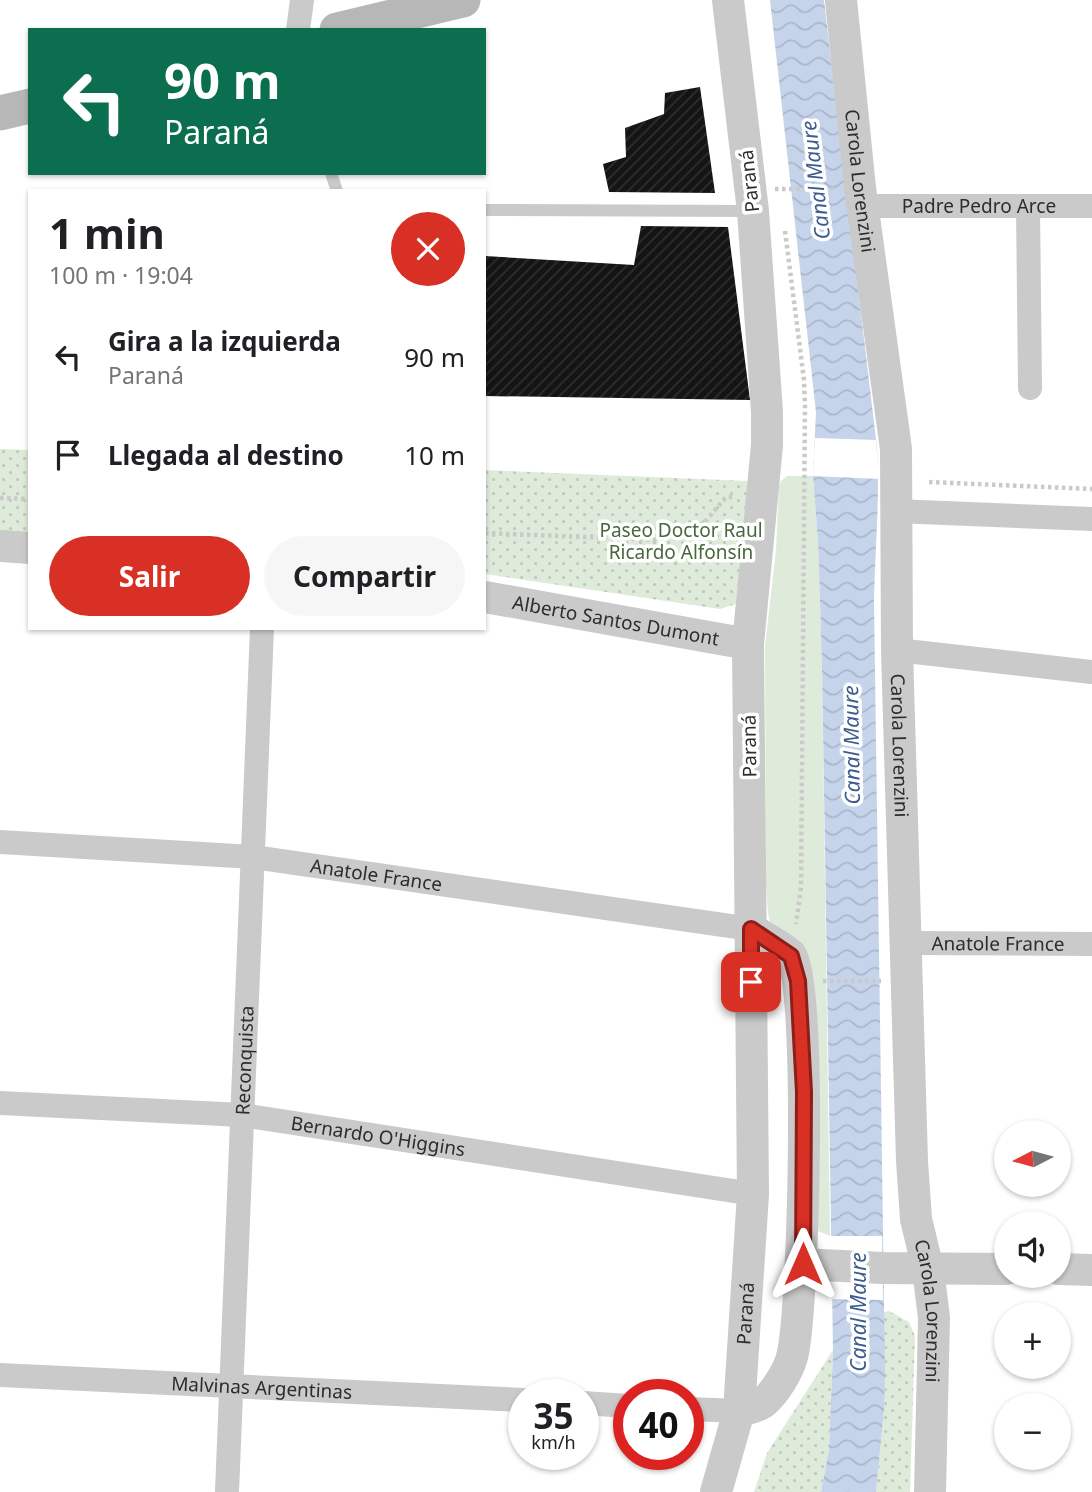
<!DOCTYPE html>
<html lang="es">
<head>
<meta charset="utf-8">
<style>
	body { margin:0; font-family:"Noto Sans",sans-serif; background:#f6f6f6; color:#202124; height:100vh; display:flex; flex-direction:column; font-size:26px; white-space:nowrap }
	* { box-sizing:border-box; margin:0 }
	p { font-size:23px; color:#757577 }
	.icon { flex:none; width:38px; height:38px; fill:none; stroke:currentColor; stroke-width:2; stroke-linecap:round; stroke-linejoin:round }
	.map { position:relative; flex:1; overflow:hidden }
	.side { position:absolute; left:28px; top:189px; width:458px; height:441px; display:flex; flex-direction:column; background:#fff; border-radius:0px; box-shadow:0 2px 5px #0004 }
	.side>* { flex:none }
	.top-card { position:absolute; left:28px; top:28px; width:458px; height:147px; border-radius:0px; box-shadow:0 2px 5px #0004; background:#0b6e4f; color:#fff; overflow:hidden }
	.needle { width:46px; rotate:264deg }
	.fabs { position:absolute; left:994px; top:1120px; display:grid; gap:14px }
	.fabs a { display:grid; place-items:center; width:77px; height:77px; border-radius:50%; background:#fff; box-shadow:0 2px 5px #0004; font-size:35px }
	.speed { position:absolute; left:508px; top:1379px; display:flex; gap:14px; font-size:35px; font-weight:700; text-align:center }
	.speed>* { display:grid; place-content:center; width:91px; height:91px; border-radius:50%; background:#fff; box-shadow:0 2px 5px #0004; line-height:1 }
	.speed small { font-size:18px; font-weight:400 }
	.speed .limit { border:10px solid #d22; background:#fff; color:#111 }
	.pin { position:absolute; display:grid; place-items:center; width:60px; height:60px; color:#fff; margin:-30px; border-radius:14px; box-shadow:0 4px 10px #0006 }
	.me { position:absolute; width:77px; margin:-38px; rotate:0deg; stroke-linejoin:round; filter:drop-shadow(0 0 5px #0008) }
	.turn { display:flex; align-items:center; gap:24px; height:147px; padding:0 21px; font-size:32px }
	.turn .icon { width:91px; height:91px; stroke-width:2.5 }
	.turn b { display:block; font-size:49px; line-height:60px }
	.round { display:grid; place-items:center; flex:none; width:74px; height:74px; border-radius:37px; background:#f6f6f6 }
	.summary { display:flex; align-items:center; justify-content:space-between; height:119px; padding:0 21px }
	h1 { font-size:42px; font-weight:700; line-height:52px }
	.button { display:flex; gap:14px; margin-top:auto; padding:14px 21px }
	.button a { flex:1; height:80px; border-radius:42px; background:#d93025; color:#fff; font-size:28px; font-weight:700; line-height:80px; text-align:center }
	.button a+a { background:#f6f6f6; color:#202124 }
	ul { padding:0; list-style:none }
	li { display:flex; align-items:center; gap:21px; height:98px; padding:0 21px }
	li div { flex:1 }
	li b { display:block; font-size:26px }
	li em { font-style:normal }
	.map>svg:first-child { display:block }
</style>
</head>
<body>
<div class="map">
<svg width="1092" height="1492" viewBox="0 0 1092 1492">
	<defs>
		<pattern id="park-dots" width="8" height="8" patternUnits="userSpaceOnUse" patternTransform="scale(1.75)"><rect width="8" height="8" fill="#dfebda"/><path d="M2 2h.1M6 6h.1" fill="none" stroke="#c0cabb" stroke-width="1.8" stroke-linecap="round"/></pattern>
		<pattern id="water-waves" width="16" height="10" patternUnits="userSpaceOnUse" patternTransform="scale(1.75)"><rect width="16" height="10" fill="#c6d4eb"/><path d="M0 5q4-4 8 0t8 0" fill="none" stroke="#aab6ca"/></pattern>
		<pattern id="building-hatch" width="6" height="6" patternUnits="userSpaceOnUse" patternTransform="scale(1.75)"><rect width="6" height="6" fill="#141414"/><path d="M-1 1l2-2M0 6l6-6M5 7l2-2" fill="none" stroke="#2e2e2e"/></pattern>
	</defs>
	<rect width="100%" height="100%" fill="#fff"/>
	<!-- grass -->
	<polygon fill="#dfebda" points="787,476 813,476 818,540 822,668 830,1236 818,1231 810,1095 768,913 766,888 765,646 776,550 779,486 781,481"/>
	<!-- park -->
	<g fill="url(#park-dots)">
		<polygon points="0,449 30,450 30,533 0,532"/>
		<polygon points="485,470 748,481 736,604 720,609 485,574"/>
		<polygon points="889,1311 909,1322 915,1336 910,1492 876,1492 884,1410 884,1312"/>
		<polygon points="833,1350 829,1449 821,1492 754,1492 767,1453"/>
	</g>
	<!-- water -->
	<path fill="url(#water-waves)" d="M770 0H824L877 448C880 498 875 550 874 600L885 1373 884 1410 876 1492H821L829 1449 833 1350 822 668 818 541 813 476 816 412Z"/>
	<!-- pier -->
	<g fill="#fff">
		<polygon points="815,438 876,440 879,479 813,476"/>
		<polygon points="830,1236 882,1236 883,1300 832,1299"/>
	</g>
	<!-- building -->
	<g fill="url(#building-hatch)">
		<polygon points="700,87 715,193 609,192 603,164 626,157 625,128 664,114 665,93"/>
		<polygon points="641,226 728,227 750,400 485,396 485,256 634,265"/>
	</g>
	<g fill="none" stroke-linecap="round" stroke-linejoin="round">
		<!-- path -->
		<g stroke="#cacaca" stroke-width="4.5" stroke-dasharray="3.5 3.5" stroke-linecap="butt">
			<polyline points="775,189 833,189"/>
			<polyline points="785,231 804,380 805,405 801,887 796,924"/>
			<polyline points="929,482 1092,489"/>
			<polyline points="0,498 30,499"/>
			<polyline points="485,533 659,540 704,523 726,497 735,497"/>
			<polyline points="823,981 881,981"/>
		</g>
		<!-- service -->
		<g stroke="#cacaca" stroke-width="12">
			<polyline points="331,173 337,191"/>
			<polyline points="485,210 753,211"/>
		</g>
		<!-- minor -->
		<g stroke="#cacaca" stroke-width="24">
			<polyline points="298,30 302,0"/>
			<path id="s1" d="M863 206H1092"/>
			<polyline points="1028,206 1030,388"/>
			<polyline points="895,511 1092,519"/>
			<polyline points="897,650 1092,672"/>
			<path id="s2" d="M0 842 253 857 751 929"/>
			<path id="s3" d="M905 943 1092 944"/>
			<path id="s4" d="M0 1103 242 1115 753 1194"/>
			<path id="s5" d="M0 1375 523 1400"/>
			<polyline points="583,1403 628,1406"/>
			<polyline points="688,1409 739,1411"/>
			<path id="s6" d="M227 1492 262 628"/>
		</g>
		<!-- tertiary -->
		<g stroke="#cacaca" stroke-width="32">
			<path id="s7" d="M841 0 860 188 896 449 897 650 912 1161 916 1219 928 1269 934 1318 930 1492"/>
			<polyline points="0,546 30,548"/>
			<path id="s8" d="M485 597 748 644"/>
			<polyline points="802,1264 882,1268 1006,1269"/>
			<polyline points="1059,1269 1092,1270"/>
			<path d="M739 1411C747 1409 758 1407 764 1402 775 1392 788 1372 792 1357 804 1313 812 982 791 955 784 947 761 936 751 929"/>
			<path id="s9" d="M716 1492 739 1411 753 1194 748 644 767 445V412L753 211 728 0"/>
		</g>
		<!-- secondary -->
		<g stroke="#b7b7b7" stroke-width="35">
			<polyline points="337,30 463,0"/>
			<polyline points="0,113 30,106"/>
		</g>
	</g>
	<g fill="none" stroke-linecap="round" stroke-linejoin="round">
		<!-- route casing -->
		<g stroke="#8d1f18" stroke-width="18">
			<polyline id="route" points="751,982 751,929 791,956 798,981 804,1092 803,1264"/>
		</g>
		<!-- route -->
		<use href="#route" stroke="#d93025" stroke-width="12"/>
	</g>
	<g text-anchor="middle" stroke-width="7" stroke-linejoin="round" paint-order="stroke">
		<!-- street labels -->
		<g font-size="19" fill="#2d2d2d" stroke="#fff">
			<text transform="translate(749 181) rotate(-96)" y="7">Paraná</text>
			<text dy="7" stroke="none"><textPath href="#s7" startOffset="182">Carola Lorenzini</textPath></text>
			<text dy="7" stroke="none"><textPath href="#s1" startOffset="116">Padre Pedro Arce</textPath></text>
			<text dy="7" stroke="none"><textPath href="#s8" startOffset="133">Alberto Santos Dumont</textPath></text>
			<text dy="7" stroke="none"><textPath href="#s7" startOffset="749">Carola Lorenzini</textPath></text>
			<text transform="translate(749 746) rotate(-91)" y="7">Paraná</text>
			<text dy="7" stroke="none"><textPath href="#s2" startOffset="378">Anatole France</textPath></text>
			<text dy="7" stroke="none"><textPath href="#s3" startOffset="93">Anatole France</textPath></text>
			<text dy="7" stroke="none"><textPath href="#s6" startOffset="432">Reconquista</textPath></text>
			<text dy="7" stroke="none"><textPath href="#s4" startOffset="380">Bernardo O'Higgins</textPath></text>
			<text dy="7" stroke="none"><textPath href="#s7" startOffset="1316">Carola Lorenzini</textPath></text>
			<text dy="7" stroke="none"><textPath href="#s9" startOffset="182">Paraná</textPath></text>
			<text dy="7" stroke="none"><textPath href="#s5" startOffset="262">Malvinas Argentinas</textPath></text>
		</g>
		<!-- park labels -->
		<g font-size="19" fill="#46683b" stroke="#fff">
			<text x="681" y="537">Paseo Doctor Raul<tspan x="681" dy="22">Ricardo Alfonsín</tspan></text>
		</g>
		<!-- water labels -->
		<g font-size="21" font-style="italic" fill="#3b5b8f" stroke="#fff">
			<text transform="translate(816 180) rotate(-97)" y="7">Canal Maure</text>
			<text transform="translate(852 745) rotate(-91)" y="7">Canal Maure</text>
			<text transform="translate(859 1312) rotate(-90)" y="7">Canal Maure</text>
		</g>
	</g>
</svg>
<div class="fabs">
<a><svg class="needle" viewBox="-14 -14 28 28"><path d="M0-13l5 13h-10z" fill="#e53935"/><path d="M0 13l5-13h-10z" fill="#757577"/></svg></a>
<a><svg class="icon" aria-label="sound" viewBox="0 0 24 24"><path d="M4 9h4l5-4v14l-5-4H4zM17 9q2 3 0 6"/></svg></a>
<a>+</a>
<a>−</a>
</div>
<div class="speed"><div>35<small>km/h</small></div><div class="limit">40</div></div>
<div class="pin" style="left:751px;top:982px;background:#d93025"><svg class="icon" aria-label="arrive" viewBox="0 0 24 24"><path d="M6 21V4h12l-3 4 3 4H6"/></svg></div>
<svg class="me" style="left:803px;top:1264px" viewBox="-20 -20 40 40"><path d="M0-17L14 15 0 8-14 15z" fill="#d93025" stroke="#fff" stroke-width="4"/></svg>
<div class="top-card">
<div class="turn"><svg class="icon" aria-label="left" viewBox="0 0 24 24"><path d="M17 20v-9H6M10 6l-5 5 5 5"/></svg><div><b>90 m</b>Paraná</div></div>
</div>
<section class="side">
<div class="summary"><div><h1>1 min</h1><p>100 m · 19:04</p></div><a class="round" style="background:#d93025;color:#fff"><svg class="icon" aria-label="close" viewBox="0 0 24 24"><path d="M6 6l12 12M18 6L6 18"/></svg></a></div>
<ul>
<li><svg class="icon" aria-label="left" viewBox="0 0 24 24"><path d="M17 20v-9H6M10 6l-5 5 5 5"/></svg><div><b>Gira a la izquierda</b><p>Paraná</p></div><em>90 m</em></li>
<li><svg class="icon" aria-label="arrive" viewBox="0 0 24 24"><path d="M6 21V4h12l-3 4 3 4H6"/></svg><div><b>Llegada al destino</b></div><em>10 m</em></li>
</ul>
<div class="button"><a>Salir</a><a>Compartir</a></div>
</section>
</div>
</body>
</html>
